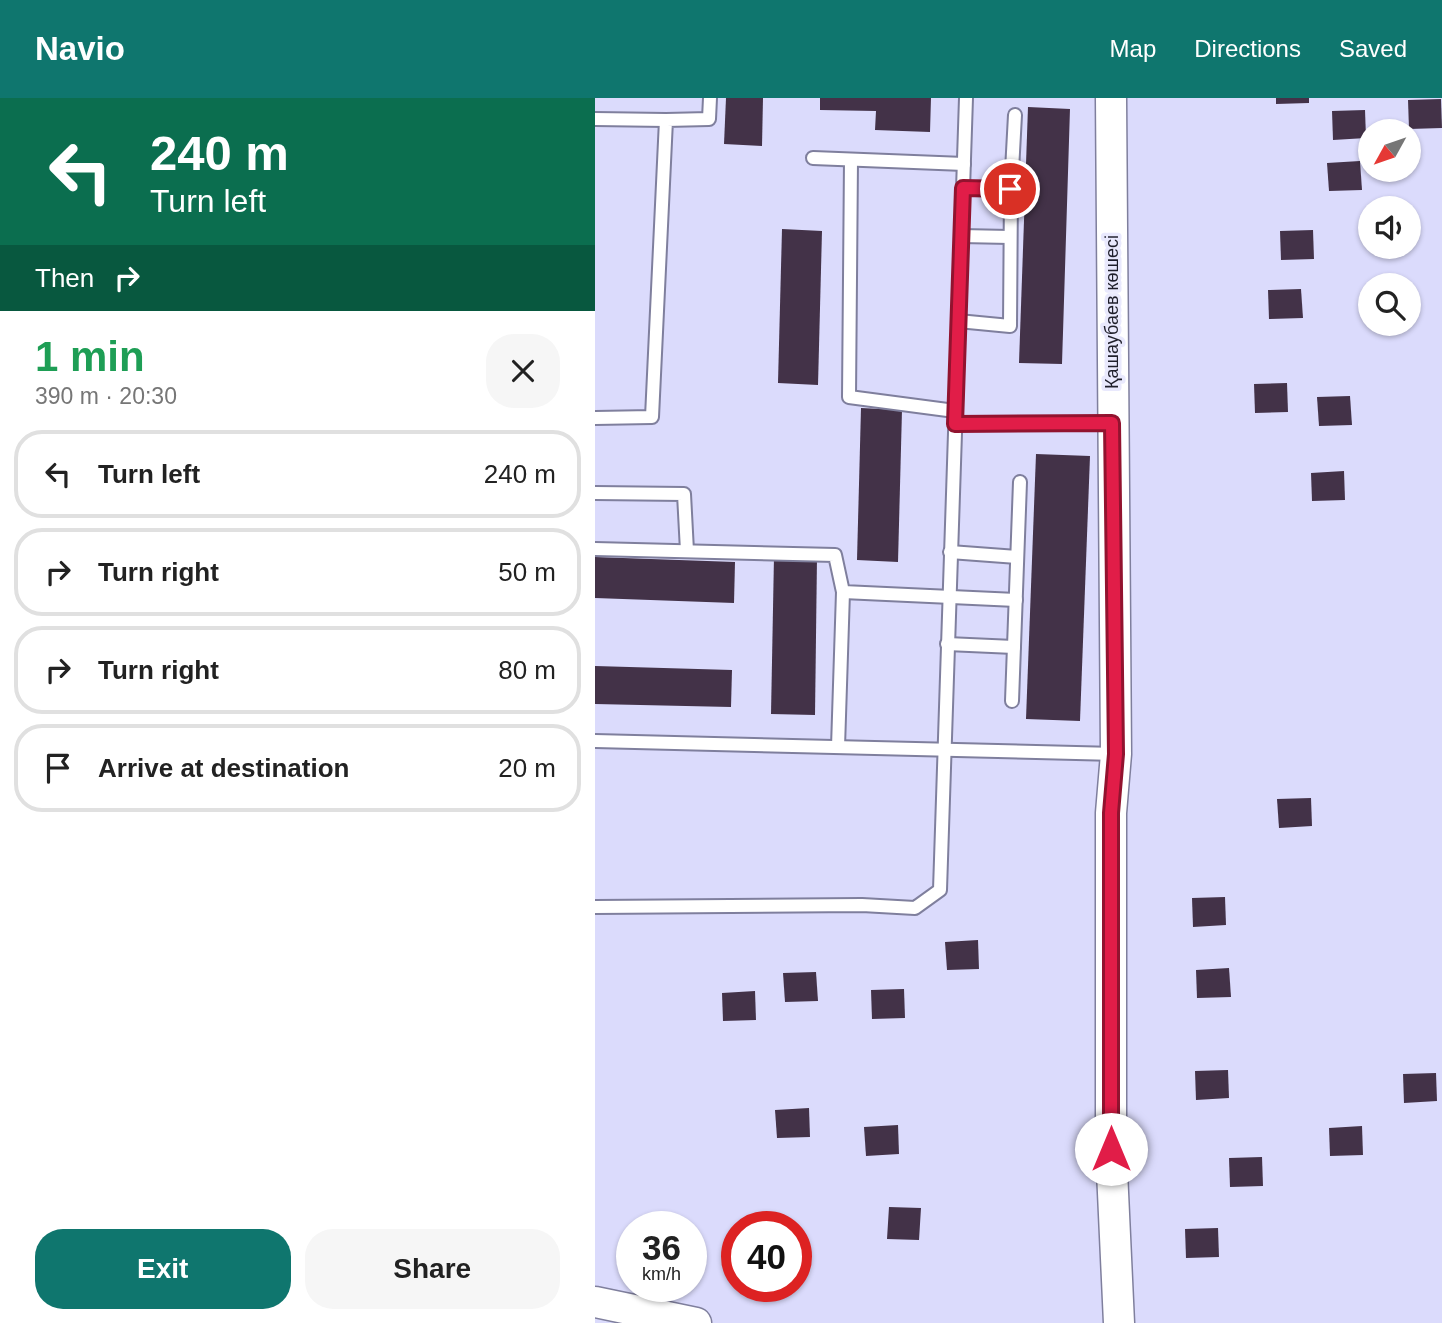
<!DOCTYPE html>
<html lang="en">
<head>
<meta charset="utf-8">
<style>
	body { margin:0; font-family:Arial,sans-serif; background:#f6f6f6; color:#222; height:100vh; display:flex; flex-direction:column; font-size:26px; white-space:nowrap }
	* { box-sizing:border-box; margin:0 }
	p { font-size:23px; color:#767676 }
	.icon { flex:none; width:38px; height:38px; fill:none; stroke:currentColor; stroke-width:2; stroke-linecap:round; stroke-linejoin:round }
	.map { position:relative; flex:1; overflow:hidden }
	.panel { display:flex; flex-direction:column; background:#fff; width:595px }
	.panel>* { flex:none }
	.guide { background:#0b6e4f; color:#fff; overflow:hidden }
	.needle { width:46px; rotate:230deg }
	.tools { position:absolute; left:763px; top:21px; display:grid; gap:14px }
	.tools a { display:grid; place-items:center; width:63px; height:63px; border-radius:50%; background:#fff; box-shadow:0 2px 5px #0004; font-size:35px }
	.speed { position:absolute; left:21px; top:1113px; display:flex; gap:14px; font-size:35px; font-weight:700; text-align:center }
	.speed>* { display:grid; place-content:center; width:91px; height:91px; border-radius:50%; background:#fff; box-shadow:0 2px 5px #0004; line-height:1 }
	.speed small { font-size:18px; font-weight:400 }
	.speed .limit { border:10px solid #d22; background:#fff; color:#111 }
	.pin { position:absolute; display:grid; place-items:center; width:60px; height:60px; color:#fff; margin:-30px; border:4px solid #fff; border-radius:50%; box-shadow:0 2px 7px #0007 }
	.me { position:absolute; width:77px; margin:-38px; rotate:0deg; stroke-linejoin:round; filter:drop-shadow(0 0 5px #0008) }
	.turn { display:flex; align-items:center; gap:24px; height:147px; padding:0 35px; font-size:32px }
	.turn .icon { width:91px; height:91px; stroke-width:2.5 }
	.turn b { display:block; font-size:49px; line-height:60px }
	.then { display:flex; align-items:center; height:66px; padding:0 35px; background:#0003; gap:14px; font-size:26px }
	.round { display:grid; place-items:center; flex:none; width:74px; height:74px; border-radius:28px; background:#f6f6f6 }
	.head { display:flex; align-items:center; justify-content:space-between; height:119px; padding:0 35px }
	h1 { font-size:42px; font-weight:700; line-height:52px; color:#1e9e55 }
	.button { display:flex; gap:14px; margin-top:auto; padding:14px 35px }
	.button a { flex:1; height:80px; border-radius:28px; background:#0f766e; color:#fff; font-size:28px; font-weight:700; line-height:80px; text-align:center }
	.button a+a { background:#f6f6f6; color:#222 }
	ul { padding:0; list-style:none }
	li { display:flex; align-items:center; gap:21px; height:88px; margin:0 14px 10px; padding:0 21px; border:4px solid #e0e0e0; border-radius:28px }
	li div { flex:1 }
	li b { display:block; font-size:26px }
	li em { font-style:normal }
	header { display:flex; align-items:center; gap:42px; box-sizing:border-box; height:98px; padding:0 35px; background:#0f766e; color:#fff }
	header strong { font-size:33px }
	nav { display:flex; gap:38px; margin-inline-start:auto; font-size:24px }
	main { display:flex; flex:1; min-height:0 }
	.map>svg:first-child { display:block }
</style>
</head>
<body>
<header>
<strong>Navio</strong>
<nav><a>Map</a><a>Directions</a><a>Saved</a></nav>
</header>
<main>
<section class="panel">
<div class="guide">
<div class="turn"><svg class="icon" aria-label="left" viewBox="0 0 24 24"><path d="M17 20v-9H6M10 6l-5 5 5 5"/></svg><div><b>240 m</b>Turn left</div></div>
<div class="then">Then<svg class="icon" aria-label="right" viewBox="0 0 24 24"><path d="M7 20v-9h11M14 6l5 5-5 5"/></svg></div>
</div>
<div class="head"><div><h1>1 min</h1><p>390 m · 20:30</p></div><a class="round"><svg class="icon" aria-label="close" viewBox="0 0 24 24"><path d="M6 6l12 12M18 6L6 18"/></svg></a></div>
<ul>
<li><svg class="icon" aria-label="left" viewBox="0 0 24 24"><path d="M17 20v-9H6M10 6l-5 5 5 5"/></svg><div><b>Turn left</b></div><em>240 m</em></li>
<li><svg class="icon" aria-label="right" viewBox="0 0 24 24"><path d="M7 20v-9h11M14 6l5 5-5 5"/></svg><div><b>Turn right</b></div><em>50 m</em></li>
<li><svg class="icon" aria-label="right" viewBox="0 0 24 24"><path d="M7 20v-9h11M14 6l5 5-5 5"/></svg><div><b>Turn right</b></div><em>80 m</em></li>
<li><svg class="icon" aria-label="arrive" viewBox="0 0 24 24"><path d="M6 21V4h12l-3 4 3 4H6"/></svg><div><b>Arrive at destination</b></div><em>20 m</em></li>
</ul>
<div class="button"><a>Exit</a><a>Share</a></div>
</section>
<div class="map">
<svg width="847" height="1225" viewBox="0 0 847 1225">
	<rect width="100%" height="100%" fill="#dbdbfc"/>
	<!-- building -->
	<g fill="#433248">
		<polygon points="131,0 168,0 167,48 129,46"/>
		<polygon points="225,0 336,0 335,34 280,32 281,13 225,12"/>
		<polygon points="681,0 714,0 714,5 681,6"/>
		<polygon points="846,1 847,30 814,31 813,2"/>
		<polygon points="433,9 475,11 467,266 424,265"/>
		<polygon points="770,12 771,40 738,42 737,13"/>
		<polygon points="765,63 767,92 734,93 732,65"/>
		<polygon points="187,131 227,133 223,287 183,285"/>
		<polygon points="718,132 719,161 686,162 685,133"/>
		<polygon points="706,191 708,220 674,221 673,192"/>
		<polygon points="692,285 693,314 660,315 659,286"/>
		<polygon points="755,298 757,327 724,328 722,299"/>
		<polygon points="266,310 307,312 303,464 262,462"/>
		<polygon points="441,356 495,358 485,623 431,621"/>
		<polygon points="749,373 750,402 717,403 716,375"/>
		<polygon points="179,458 222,459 220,617 176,616"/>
		<polygon points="0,459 140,464 139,505 0,500"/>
		<polygon points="0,568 137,572 136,609 0,606"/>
		<polygon points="716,700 717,728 684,730 682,701"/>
		<polygon points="630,799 631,827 598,829 597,800"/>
		<polygon points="383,842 384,871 352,872 350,844"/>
		<polygon points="634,870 636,899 602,900 601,872"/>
		<polygon points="221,874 223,903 190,904 188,875"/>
		<polygon points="309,891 310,920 277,921 276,892"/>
		<polygon points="160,893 161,922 128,923 127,895"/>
		<polygon points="633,972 634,1000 601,1002 600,973"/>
		<polygon points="841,975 842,1003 809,1005 808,976"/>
		<polygon points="214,1010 215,1039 182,1040 180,1012"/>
		<polygon points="303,1027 304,1056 271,1058 269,1029"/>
		<polygon points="767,1028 768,1057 735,1058 734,1030"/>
		<polygon points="667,1059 668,1088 635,1089 634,1060"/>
		<polygon points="294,1109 326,1110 324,1142 292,1141"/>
		<polygon points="623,1130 624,1159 591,1160 590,1131"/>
	</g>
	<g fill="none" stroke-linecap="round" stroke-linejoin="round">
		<!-- service casing -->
		<g stroke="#7f7f9d" stroke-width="16">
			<g id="service">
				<polyline points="0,21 71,22"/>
				<polyline points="218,60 369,66"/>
				<polyline points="256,62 254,299 360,313"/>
				<polyline points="368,90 416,91"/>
				<polyline points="366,138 415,139"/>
				<polyline points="363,223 415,228 416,91 420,17"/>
				<polyline points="0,320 57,319 71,22 114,21 115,0"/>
				<polyline points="360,325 517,325"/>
				<polyline points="0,395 89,396 92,453"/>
				<polyline points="0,451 240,457 248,494 421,502"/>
				<polyline points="355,454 422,459"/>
				<polyline points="352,546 419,549"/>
				<polyline points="417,603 425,384"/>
				<polyline points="0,643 521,656"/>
				<polyline points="243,649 248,494"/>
				<polyline points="0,809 267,807 320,810 345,792 371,0"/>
			</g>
		</g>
		<!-- tertiary casing -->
		<g stroke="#7f7f9d" stroke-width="33">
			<g id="tertiary">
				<polyline points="516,0 521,656 516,715 516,1051 524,1225"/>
				<polyline points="0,1204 101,1225"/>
			</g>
		</g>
		<!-- service -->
		<use href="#service" stroke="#fff" stroke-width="12"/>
		<!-- tertiary -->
		<use href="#tertiary" stroke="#fff" stroke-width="30"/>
	</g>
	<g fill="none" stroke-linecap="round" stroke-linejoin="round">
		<!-- route casing -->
		<g stroke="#92132f" stroke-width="18">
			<polyline id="route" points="415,91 368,90 360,326 517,325 521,656 516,715 516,1051"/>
		</g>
		<!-- route -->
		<use href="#route" stroke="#e11d48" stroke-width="12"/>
	</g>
	<g text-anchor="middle" stroke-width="7" stroke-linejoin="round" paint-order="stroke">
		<!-- street labels -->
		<g font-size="18" fill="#1f1f2b" stroke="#e9e9fd">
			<text transform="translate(517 214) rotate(-90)" y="6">Қашаубаев көшесі</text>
		</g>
	</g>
</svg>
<div class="tools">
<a><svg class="needle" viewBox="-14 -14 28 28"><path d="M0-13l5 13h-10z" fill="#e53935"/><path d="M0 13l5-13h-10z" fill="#767676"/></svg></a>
<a><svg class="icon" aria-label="sound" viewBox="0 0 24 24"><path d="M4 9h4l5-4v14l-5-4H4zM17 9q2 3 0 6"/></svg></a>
<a><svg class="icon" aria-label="search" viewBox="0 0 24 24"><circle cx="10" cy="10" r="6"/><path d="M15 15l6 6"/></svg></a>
</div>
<div class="speed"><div>36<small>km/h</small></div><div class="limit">40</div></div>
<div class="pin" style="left:415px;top:91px;background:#d93025"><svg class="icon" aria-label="arrive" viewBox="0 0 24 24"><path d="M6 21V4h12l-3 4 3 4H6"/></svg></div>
<svg class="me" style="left:516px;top:1051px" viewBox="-20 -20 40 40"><circle r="19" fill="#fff"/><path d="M0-13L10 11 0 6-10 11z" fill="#e11d48"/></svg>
</div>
</main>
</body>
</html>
